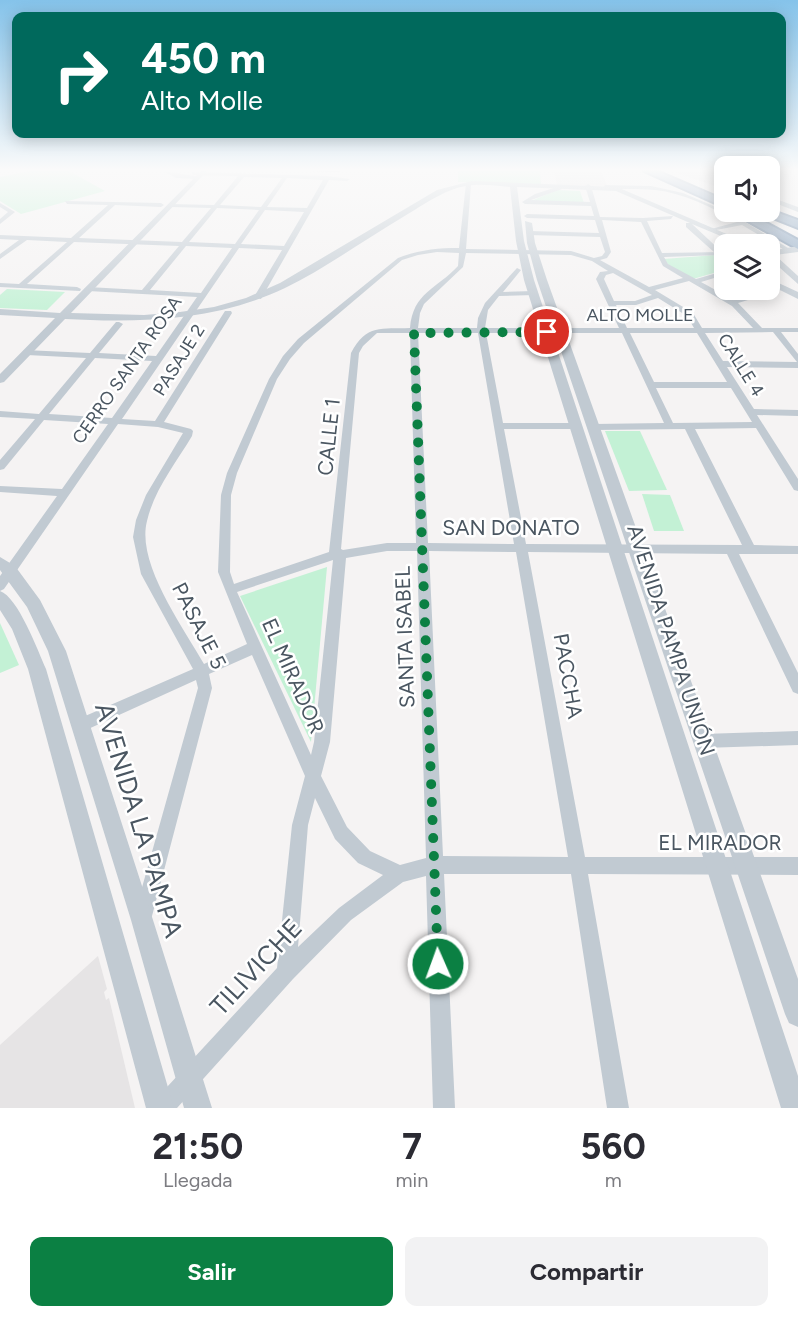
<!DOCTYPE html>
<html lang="es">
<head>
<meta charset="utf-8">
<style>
	body { margin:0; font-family:Figtree,sans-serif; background:#f2f2f3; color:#2b2b33; height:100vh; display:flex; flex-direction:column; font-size:22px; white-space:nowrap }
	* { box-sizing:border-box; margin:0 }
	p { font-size:20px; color:#7c7c81 }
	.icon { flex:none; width:33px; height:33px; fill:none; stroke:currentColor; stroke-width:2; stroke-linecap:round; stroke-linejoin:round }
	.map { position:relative; height:1108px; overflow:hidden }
	.side { display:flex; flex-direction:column; background:#fff; flex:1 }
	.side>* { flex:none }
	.guide { position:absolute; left:12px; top:12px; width:774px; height:126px; border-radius:12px; box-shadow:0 3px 15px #0003; background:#00695c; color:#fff; overflow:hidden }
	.tools { position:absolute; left:714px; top:156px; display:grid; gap:12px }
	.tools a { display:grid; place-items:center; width:66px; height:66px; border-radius:12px; background:#fff; box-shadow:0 3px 15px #0003; font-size:30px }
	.pin { position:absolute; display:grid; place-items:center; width:51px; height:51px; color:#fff; margin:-26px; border:3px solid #fff; border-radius:50%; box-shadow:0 2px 6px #0007 }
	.me { position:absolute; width:66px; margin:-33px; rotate:358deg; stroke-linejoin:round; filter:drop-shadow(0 0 4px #0008) }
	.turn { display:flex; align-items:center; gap:21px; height:126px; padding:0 30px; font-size:27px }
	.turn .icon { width:78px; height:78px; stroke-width:2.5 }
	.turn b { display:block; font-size:42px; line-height:51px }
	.eta { display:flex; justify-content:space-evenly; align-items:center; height:102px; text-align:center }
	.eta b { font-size:36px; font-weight:700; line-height:42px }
	.action { display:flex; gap:12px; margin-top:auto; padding:12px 30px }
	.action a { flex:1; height:69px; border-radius:12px; background:#0b8043; color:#fff; font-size:24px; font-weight:700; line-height:69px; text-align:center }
	.action a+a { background:#f2f2f3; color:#2b2b33 }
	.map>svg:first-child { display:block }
</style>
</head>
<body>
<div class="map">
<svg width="798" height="1108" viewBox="0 0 798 1108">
	<rect width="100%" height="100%" fill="#f5f3f3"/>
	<!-- education -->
	<g fill="#e6e4e5">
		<polygon points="554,171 601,171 607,186 557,185"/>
		<polygon points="671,171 724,171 724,189"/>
		<polygon points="98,956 107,989 104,992 106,1000 109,998 135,1108 0,1108 0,1045"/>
	</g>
	<!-- green -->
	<g fill="#c3f1d5">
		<polygon points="29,171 69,171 105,191 21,214 0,201 0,177"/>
		<polygon points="458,171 540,171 541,184 458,182"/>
		<polygon points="557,190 580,191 584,203 531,201"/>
		<polygon points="715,255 724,265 724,270 693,279 671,268 664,259"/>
		<polygon points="7,289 65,292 47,310 0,308 0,295"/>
		<polygon points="605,431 640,431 667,490 629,491"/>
		<polygon points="642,494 670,495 684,531 654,531"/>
		<polygon points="327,567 311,742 240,596"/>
		<polygon points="0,623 19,665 0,673"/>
	</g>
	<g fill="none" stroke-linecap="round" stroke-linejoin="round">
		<!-- motorway casing -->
		<g stroke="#7690ad" stroke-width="4">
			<g id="motorway">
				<polygon points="644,171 657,171 724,200 724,207"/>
				<polygon points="770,210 798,220 798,228 758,212"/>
				<polygon points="734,212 746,212 798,240 798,249 735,214"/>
			</g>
		</g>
		<!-- minor -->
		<g fill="#c1cad2" fill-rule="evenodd">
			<polygon points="163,171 201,177 198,179 176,178"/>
			<path d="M191 172 327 176 350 179 347 181 329 180 261 299 254 297 282 250 239 248 122 419 155 421 225 311H231L232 313 164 422 191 429 193 431 192 436C176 463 154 490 147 521 136 563 183 627 204 664L247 644 218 572 221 495 227 473 269 379 283 356 298 339 398 258C419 250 437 248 459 248L466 183 471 184 466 249 571 251 594 258 602 256 605 252 600 237 529 235 526 233 529 231 599 233 595 220 527 218 524 216 527 214 594 216 591 206 525 204 522 202 535 194 560 186 562 189 531 200 590 202 585 186 588 184 591 186 600 217 643 218 673 216 671 219 647 221 662 253 722 252 723 253 720 255 664 257 668 264 696 279 724 271V275L701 282 732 299 784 286 788 288 738 303 762 328H798V332H781L798 354V368L727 367 754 409 798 410V416L757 415 798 479V491L794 490 756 428 695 429 754 545 798 546V554H739L798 673V694L793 692 727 554 528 552 585 857H798V875L588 874 629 1108H607L571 874H444L455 1108H433L426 876 403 882 351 920 293 979 177 1108H152L155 1100 277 968 292 825 305 776 252 655 209 674 212 688 152 916 149 922 143 925 137 922 134 916 198 688 196 680 86 730 81 732 76 730 74 725 76 720 193 669 141 574 133 537 136 520 146 495 183 433 158 427 118 424 4 589 0 591V576L57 496 0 492V486L62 489 108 424 44 420 4 469 0 470V460L35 419 0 417V411L39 414 86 358 27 355 23 352 24 350 90 353 116 322H119L123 324 99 353 156 356 197 297 88 291 84 289 88 287 142 290 179 246 74 242 27 284 77 287 81 289 80 291 0 287V283L19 284 67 242 27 240 0 259V254L19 240 0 239V235L71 238 108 205 67 204 65 201 161 203 164 205 161 207 115 205 79 238 182 242 211 208 171 207 169 204 214 205 238 176 193 175ZM244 177 282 178 261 207 220 205ZM287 178 323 180 307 208 267 207ZM217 208 259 210 235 244 189 242ZM265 210 304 212 284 246 241 244ZM602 220 641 222 663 266 683 278 649 287 600 260 607 258 611 252ZM186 246 232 248 201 293 150 290ZM437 252 459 253 458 266C437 289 413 292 410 328 382 329 366 324 351 353L329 552 234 584 230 572 231 495 237 473 277 379 290 359 304 343 402 260 418 255ZM466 253 571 255 592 261 608 271 600 272 596 279 619 328H485L488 310 499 296 534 295 538 293 534 291 503 292 521 270 517 268 485 303 478 318 477 328H418L420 313 424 304 463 267ZM613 273 652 295 635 301H614L604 279 606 275ZM689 281 732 306 753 328H702L693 313 655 290ZM658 298 687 316 694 328H627L616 305H636ZM773 332 797 362 723 361 705 333ZM377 333H410L416 543H387L343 550 341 549 359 353 363 346ZM418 333H478L514 544 428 543ZM486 333H622L664 423 594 424 589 427 594 430 685 429 742 545 526 544 504 429H577L582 426 577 423H503ZM630 333H697L727 382H654ZM95 358 152 361 112 418 49 414ZM656 388H731L752 422 673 423ZM387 551H417L426 858 400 865 370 851 347 827 321 776 330 742 346 558ZM429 551 516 552 568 857 443 856ZM333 560 314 742 311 755 237 592ZM315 798 335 839 358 863 383 875 339 908 298 947 308 825Z"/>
			<path d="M605 185 651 186 683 193 732 214 793 251 788 252 742 225 711 231V229L737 222C711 207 684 193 655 190 637 188 620 190 603 188Z"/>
			<polygon points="0,203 15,212 0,224 0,219 8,212 0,207"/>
			<polygon points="798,731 798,745 703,748 698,746 695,741 698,736 703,734"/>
		</g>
		<!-- tertiary -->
		<g fill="#c1cad2" fill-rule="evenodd">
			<path d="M201 171H207L71 313 144 315 180 312 214 307 246 298 280 283 437 190 472 181 617 187 750 244H740L692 224 724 254V261L686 227V223H690L616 191 517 187 524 241 534 280 798 1076V1108H781L524 280 516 241 510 187C498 186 485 184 473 185 447 187 425 204 403 217 364 240 326 268 285 288 216 321 140 323 65 319L4 382 0 383V374L55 318 0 315V309L60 313Z"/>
			<polygon points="770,197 798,207 798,212 770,201"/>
			<polygon points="525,221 532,223 535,243 547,280 798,979 798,1027 789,1023 785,1014 537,280 527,243"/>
			<polygon points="798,246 798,252 775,255 798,276 798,284 770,259 770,251"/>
			<polygon points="770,279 798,292 798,299 770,285"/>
			<polygon points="0,557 15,566 40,600 66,651 153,920 212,1108 184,1108 131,920 48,651 27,607 0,570"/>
			<path d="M0 591C18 597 38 651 46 669L174 1108H146L28 669 12 629 0 610Z"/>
		</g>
		<!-- motorway -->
		<use href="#motorway" fill="#8ba5c1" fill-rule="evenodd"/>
	</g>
	<!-- wall -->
	<polygon fill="#b0b2b7" points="301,171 340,171 339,172"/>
	<!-- sky -->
	<linearGradient id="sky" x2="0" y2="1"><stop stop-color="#85c3ea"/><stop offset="0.52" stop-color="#fafafa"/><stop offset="1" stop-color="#fafafa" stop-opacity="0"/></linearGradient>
	<rect width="798" height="326" fill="url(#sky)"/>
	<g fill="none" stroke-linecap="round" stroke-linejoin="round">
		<!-- route -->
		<polyline stroke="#0b8043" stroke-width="10" stroke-dasharray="0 18" points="438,964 414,333 547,332"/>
	</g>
	<g text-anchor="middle" stroke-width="5" stroke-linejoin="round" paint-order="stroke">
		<!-- far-street labels -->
		<g font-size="18" fill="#4a5661" stroke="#fff">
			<text x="640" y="321">ALTO MOLLE</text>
			<text transform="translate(179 360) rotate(-58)" y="6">PASAJE 2</text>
			<text transform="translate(741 365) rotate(58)" y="6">CALLE 4</text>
			<text transform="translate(127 370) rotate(-55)" y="6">CERRO SANTA ROSA</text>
		</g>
		<!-- street labels -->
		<g font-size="21" fill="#4a5661" stroke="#fff">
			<text transform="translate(329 437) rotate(-84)" y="7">CALLE 1</text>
			<text x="511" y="535">SAN DONATO</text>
			<text transform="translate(199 626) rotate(63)" y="7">PASAJE 5</text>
			<text transform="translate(405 637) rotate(-92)" y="7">SANTA ISABEL</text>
			<text transform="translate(671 640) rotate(72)" y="7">AVENIDA PAMPA UNIÓN</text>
			<text transform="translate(293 676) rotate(66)" y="7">EL MIRADOR</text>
			<text transform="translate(568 676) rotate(80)" y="7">PACCHA</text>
			<text x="720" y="850">EL MIRADOR</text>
		</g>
		<!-- near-street labels -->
		<g font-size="26" fill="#4a5661" stroke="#fff">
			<text transform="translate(139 820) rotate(73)" y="9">AVENIDA LA PAMPA</text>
			<text transform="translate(256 967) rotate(-47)" y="9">TILIVICHE</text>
		</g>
	</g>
</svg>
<div class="tools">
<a><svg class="icon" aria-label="sound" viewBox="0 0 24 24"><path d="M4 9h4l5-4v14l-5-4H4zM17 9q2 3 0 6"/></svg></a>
<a><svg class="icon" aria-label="layers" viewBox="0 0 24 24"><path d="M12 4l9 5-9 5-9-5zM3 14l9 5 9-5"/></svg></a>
</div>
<div class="pin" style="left:547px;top:332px;background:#d93025"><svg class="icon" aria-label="arrive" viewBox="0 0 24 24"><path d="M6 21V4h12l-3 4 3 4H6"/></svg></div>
<svg class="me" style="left:438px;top:964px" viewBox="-20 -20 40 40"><circle r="17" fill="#0b8043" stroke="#fff" stroke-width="3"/><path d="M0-11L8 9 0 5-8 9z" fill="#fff"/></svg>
<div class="guide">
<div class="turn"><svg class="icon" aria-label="right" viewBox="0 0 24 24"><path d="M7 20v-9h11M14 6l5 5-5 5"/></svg><div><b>450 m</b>Alto Molle</div></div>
</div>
</div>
<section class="side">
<div class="eta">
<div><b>21:50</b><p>Llegada</p></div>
<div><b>7</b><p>min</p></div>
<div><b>560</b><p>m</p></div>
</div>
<div class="action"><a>Salir</a><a>Compartir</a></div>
</section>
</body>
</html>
